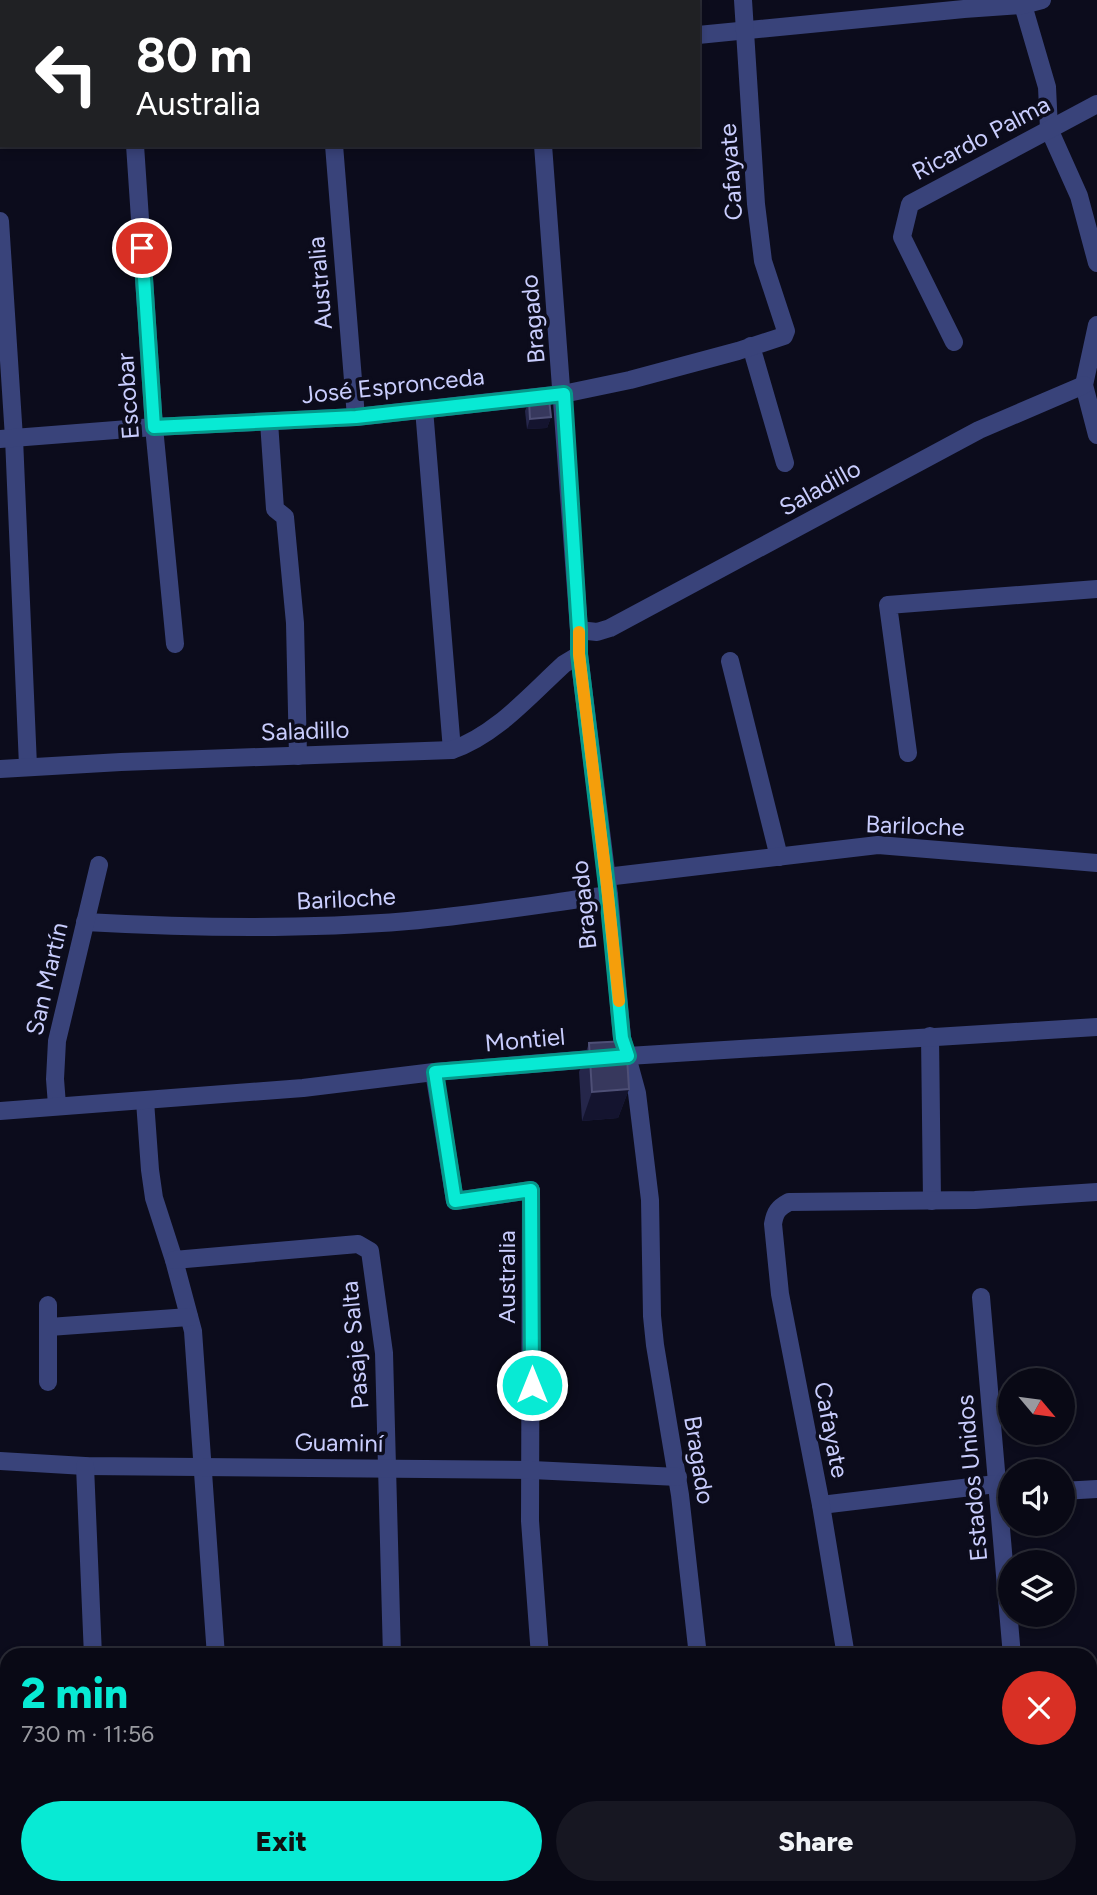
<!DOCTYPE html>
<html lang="en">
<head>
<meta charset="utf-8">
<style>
	body { margin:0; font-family:Figtree,sans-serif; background:#171722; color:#f1f3f6; height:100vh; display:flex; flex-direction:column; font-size:26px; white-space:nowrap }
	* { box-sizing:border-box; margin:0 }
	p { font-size:23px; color:#999aa0 }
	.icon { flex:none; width:38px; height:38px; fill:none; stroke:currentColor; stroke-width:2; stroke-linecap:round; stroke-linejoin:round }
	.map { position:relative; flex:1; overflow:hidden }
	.details { position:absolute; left:0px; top:1648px; width:1097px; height:247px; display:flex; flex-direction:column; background:#090915; border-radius:21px 21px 0 0; box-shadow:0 4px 10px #0003,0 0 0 2px #292a34 }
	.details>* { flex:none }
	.top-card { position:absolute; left:0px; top:0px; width:700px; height:147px; box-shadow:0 4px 10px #0003,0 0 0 2px #292a34; background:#202124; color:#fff; overflow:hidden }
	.needle { width:46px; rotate:119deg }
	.controls { position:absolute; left:998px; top:1368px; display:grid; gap:14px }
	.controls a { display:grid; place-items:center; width:77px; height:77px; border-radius:50%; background:#090915; box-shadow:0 4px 10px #0003,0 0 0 2px #292a34; font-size:35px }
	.pin { position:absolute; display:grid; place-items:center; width:60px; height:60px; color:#fff; margin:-30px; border:4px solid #fff; border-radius:50%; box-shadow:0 2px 7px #0007 }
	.me { position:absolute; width:77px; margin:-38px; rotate:0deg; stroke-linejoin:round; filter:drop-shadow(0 0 5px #0008) }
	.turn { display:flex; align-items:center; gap:24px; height:147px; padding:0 21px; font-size:32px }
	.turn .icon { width:91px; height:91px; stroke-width:2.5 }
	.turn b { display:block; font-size:49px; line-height:60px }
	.round { display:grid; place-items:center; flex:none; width:74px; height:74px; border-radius:37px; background:#171722 }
	.head { display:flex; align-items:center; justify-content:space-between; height:119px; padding:0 21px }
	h1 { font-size:42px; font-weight:800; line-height:52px; color:#08ead4 }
	.action { display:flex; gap:14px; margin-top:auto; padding:14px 21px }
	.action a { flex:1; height:80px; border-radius:42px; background:#08ead4; color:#111; font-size:28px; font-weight:800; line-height:80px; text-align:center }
	.action a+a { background:#171722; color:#f1f3f6 }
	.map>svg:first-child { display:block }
</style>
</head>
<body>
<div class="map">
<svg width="1097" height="1895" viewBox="0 0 1097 1895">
	<rect width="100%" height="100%" fill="#0c0c1c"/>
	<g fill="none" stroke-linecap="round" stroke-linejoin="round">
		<!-- minor -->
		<g stroke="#39437a" stroke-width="18">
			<polyline points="126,0 126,2"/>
			<polyline points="321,0 321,2"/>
			<polyline points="532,0 532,2"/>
			<polyline points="1023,5 1047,87 1049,129 1079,196 1097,263"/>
			<polyline points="698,35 964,9 1023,5 1042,0"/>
			<polyline points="0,84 2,84"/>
			<polyline points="135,145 154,427 175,644"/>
			<polyline points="334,145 356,417"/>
			<polyline points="543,145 579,630 579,655 609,895 622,1038 637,1093 650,1200 652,1316 655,1345 680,1495 698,1656"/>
			<polyline points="0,221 14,438 28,766"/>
			<polyline points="1097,325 1084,385 1097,435"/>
			<polyline points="954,342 902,237 910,204 1097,104"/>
			<polyline points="751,346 785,463"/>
			<polyline points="424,409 452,750"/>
			<polyline points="269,422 275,509 285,517 295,623 298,756"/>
			<polyline points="0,439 154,427 356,417 563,394 630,380 738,351 784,336 786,331 763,261 756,204 743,0"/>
			<polyline points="579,630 597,632 610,628 979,430 1084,385"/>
			<polyline points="730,661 779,857"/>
			<polyline points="908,753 888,605 1097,589"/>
			<path d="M0 769 121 762 452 750C496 735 530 695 564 664L579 655"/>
			<polyline points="606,877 878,845 1097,863"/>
			<path d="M85 922C193 928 301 930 408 921 475 915 542 904 609 895"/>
			<polyline points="930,1036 932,1201"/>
			<polyline points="434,1072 455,1201 531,1190 530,1521 540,1656"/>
			<polyline points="145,1101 150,1170 154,1198 174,1260 193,1331 216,1656"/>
			<polyline points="57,1105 55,1079 57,1041 99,865"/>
			<polyline points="0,1111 303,1088 434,1072 628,1056 1097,1027"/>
			<polyline points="174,1260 358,1244 370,1251 384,1353 392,1656"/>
			<polyline points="981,1297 1012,1656"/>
			<polyline points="49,1327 189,1317"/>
			<polyline points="48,1382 48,1305"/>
			<polyline points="0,1461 85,1466 532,1470 678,1477"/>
			<polyline points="85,1466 93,1656"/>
			<polyline points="1062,1491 1097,1489"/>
			<polyline points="821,1505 996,1484"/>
			<path d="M846 1656 821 1505 780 1294 773 1224C775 1212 778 1208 789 1202L975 1200 1097 1192"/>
			<polyline points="1090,1788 1097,1788"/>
			<polyline points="0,1803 7,1802"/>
			<polyline points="60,1888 60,1895"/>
			<polyline points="232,1888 232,1895"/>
			<polyline points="403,1888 403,1895"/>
			<polyline points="559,1888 560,1895"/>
			<polyline points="718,1888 718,1895"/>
			<polyline points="875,1888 876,1895"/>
			<polyline points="1028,1888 1028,1895"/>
		</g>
	</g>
	<!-- wall -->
	<g fill="#25264a">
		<polygon points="529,401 551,417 547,428 527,429 525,411"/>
		<polygon points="589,1043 629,1089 618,1118 582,1121 579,1072"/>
		<rect x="737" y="1888" width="53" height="7"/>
	</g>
	<!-- shaded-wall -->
	<g fill="#14142f">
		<polygon points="551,417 547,428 527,429 530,419"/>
		<polygon points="629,1089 618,1118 582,1121 592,1092"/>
	</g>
	<!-- building -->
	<g fill="#37385d" stroke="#4e4f76" stroke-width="2">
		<polygon points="549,399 551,417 530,419 529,401"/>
		<polygon points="626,1041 629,1089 592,1092 589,1043"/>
		<polygon points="743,1888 790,1888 790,1895 744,1895"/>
	</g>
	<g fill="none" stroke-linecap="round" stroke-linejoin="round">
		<!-- route casing -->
		<g stroke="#05988a" stroke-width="18">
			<polyline id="route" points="142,248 154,427 356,417 564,394 579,630 579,654 608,895 622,1038 628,1056 435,1072 455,1201 531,1190 532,1385"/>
		</g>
		<!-- route -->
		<use href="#route" stroke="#08ead4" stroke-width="12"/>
		<!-- slow -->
		<polyline stroke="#f59e0b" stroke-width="12" points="579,632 579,654 606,877 619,1001"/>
	</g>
	<g text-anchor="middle" stroke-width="7" stroke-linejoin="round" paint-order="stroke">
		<!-- street labels -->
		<g font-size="24" fill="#c9cdfd" stroke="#0c0c1c">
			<text transform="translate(981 138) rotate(-28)" y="8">Ricardo Palma</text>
			<text transform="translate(731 172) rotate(-94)" y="8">Cafayate</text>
			<text transform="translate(320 283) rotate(-95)" y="8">Australia</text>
			<text transform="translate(533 319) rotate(-95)" y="8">Bragado</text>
			<text transform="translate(393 386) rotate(-6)" y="8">José Espronceda</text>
			<text transform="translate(128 396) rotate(-94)" y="8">Escobar</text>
			<text transform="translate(820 488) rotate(-29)" y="8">Saladillo</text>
			<text transform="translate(305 731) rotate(-2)" y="8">Saladillo</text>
			<text transform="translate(915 826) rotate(2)" y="8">Bariloche</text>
			<text transform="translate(346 899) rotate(-3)" y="8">Bariloche</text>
			<text transform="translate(584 905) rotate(-96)" y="8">Bragado</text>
			<text transform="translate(47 979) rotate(-77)" y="8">San Martín</text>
			<text transform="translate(525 1040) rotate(-5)" y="8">Montiel</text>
			<text transform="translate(507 1277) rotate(-90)" y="8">Australia</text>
			<text transform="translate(355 1345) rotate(-95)" y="8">Pasaje Salta</text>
			<text transform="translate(831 1430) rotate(79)" y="8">Cafayate</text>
			<text transform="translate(339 1443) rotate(1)" y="8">Guaminí</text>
			<text transform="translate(699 1460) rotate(81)" y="8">Bragado</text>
			<text transform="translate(972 1478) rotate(-95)" y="8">Estados Unidos</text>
		</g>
	</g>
</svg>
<div class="controls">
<a><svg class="needle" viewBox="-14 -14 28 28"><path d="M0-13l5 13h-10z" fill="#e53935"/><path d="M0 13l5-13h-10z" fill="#999aa0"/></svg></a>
<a><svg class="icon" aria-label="sound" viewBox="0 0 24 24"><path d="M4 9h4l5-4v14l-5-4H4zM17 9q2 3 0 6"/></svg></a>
<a><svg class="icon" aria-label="layers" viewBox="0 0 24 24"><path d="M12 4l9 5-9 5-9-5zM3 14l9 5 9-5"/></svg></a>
</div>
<div class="pin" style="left:142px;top:248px;background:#d93025"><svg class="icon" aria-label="arrive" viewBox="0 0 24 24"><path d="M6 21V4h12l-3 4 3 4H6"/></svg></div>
<svg class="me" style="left:532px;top:1385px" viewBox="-20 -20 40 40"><circle r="17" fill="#08ead4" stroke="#fff" stroke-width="3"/><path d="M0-11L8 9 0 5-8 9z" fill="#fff"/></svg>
<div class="top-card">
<div class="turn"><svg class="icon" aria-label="left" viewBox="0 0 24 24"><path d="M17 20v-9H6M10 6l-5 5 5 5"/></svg><div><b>80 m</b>Australia</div></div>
</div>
<section class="details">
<div class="head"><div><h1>2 min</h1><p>730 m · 11:56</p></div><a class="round" style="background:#d93025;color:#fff"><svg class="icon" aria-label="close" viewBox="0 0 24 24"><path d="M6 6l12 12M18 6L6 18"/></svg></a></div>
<div class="action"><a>Exit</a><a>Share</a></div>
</section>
</div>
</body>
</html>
